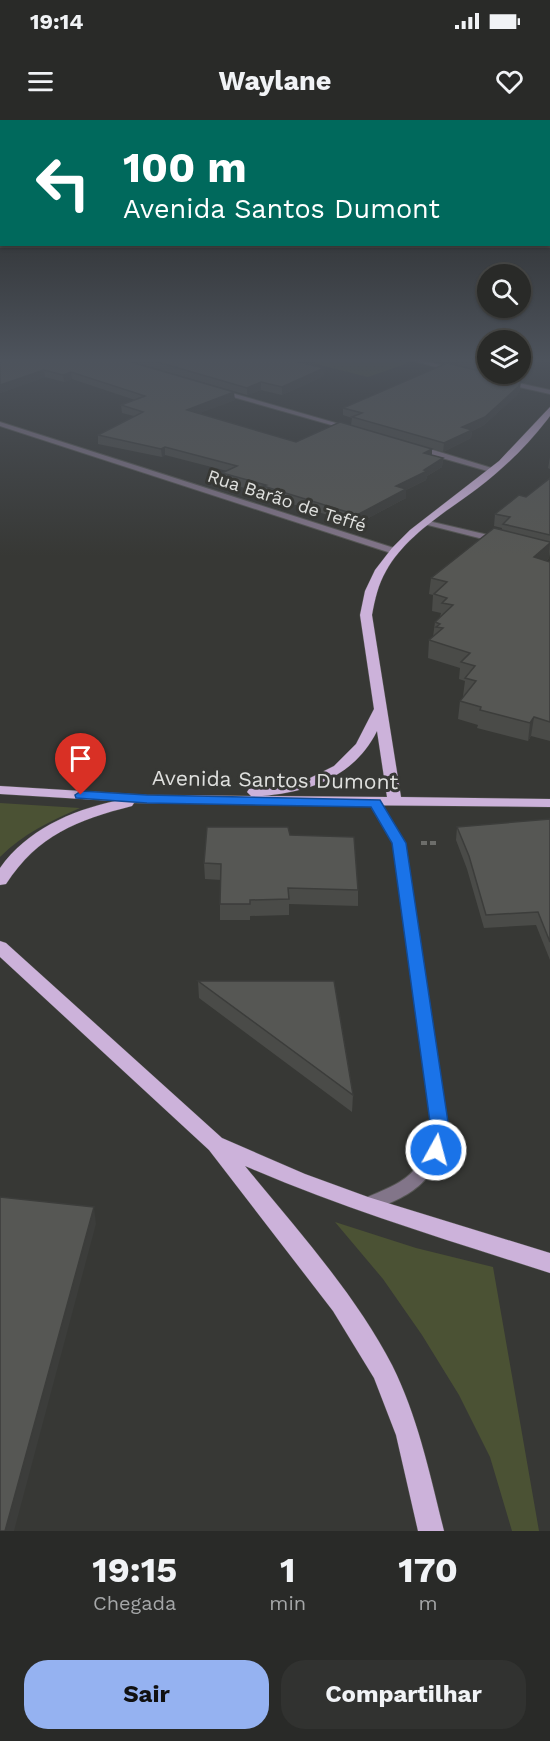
<!DOCTYPE html>
<html lang="pt">
<head>
<meta charset="utf-8">
<style>
	body { margin:0; font-family:"Work Sans",sans-serif; background:#313230; color:#f1f3f6; height:100vh; display:flex; flex-direction:column; font-size:22px; white-space:nowrap }
	* { box-sizing:border-box; margin:0 }
	p { font-size:20px; color:#a5a7a8 }
	.icon { flex:none; width:33px; height:33px; fill:none; stroke:currentColor; stroke-width:2; stroke-linecap:round; stroke-linejoin:round }
	.map { position:relative; height:1411px; overflow:hidden }
	.drawer { display:flex; flex-direction:column; background:#292a28; flex:1 }
	.drawer>* { flex:none }
	.banner { position:absolute; left:0px; top:0px; width:550px; height:126px; box-shadow:0 2px 4px #0004,0 0 0 2px #454645; background:#00695c; color:#fff; overflow:hidden }
	.buttons { position:absolute; left:477px; top:144px; display:grid; gap:12px }
	.buttons a { display:grid; place-items:center; width:54px; height:54px; border-radius:50%; background:#292a28; box-shadow:0 2px 4px #0004,0 0 0 2px #454645; font-size:30px }
	.pin { position:absolute; display:grid; place-items:center; width:51px; height:51px; color:#fff; margin:-62px -26px; border-radius:50% 50% 50% 0; rotate:-45deg; box-shadow:0 0 6px #0007 }
	.pin .icon { rotate:45deg }
	.me { position:absolute; width:66px; margin:-33px; rotate:7deg; stroke-linejoin:round; filter:drop-shadow(0 0 4px #0008) }
	.turn { display:flex; align-items:center; gap:21px; height:126px; padding:0 24px; font-size:27px }
	.turn .icon { width:78px; height:78px; stroke-width:2.5 }
	.turn b { display:block; font-size:42px; line-height:51px }
	.eta { display:flex; justify-content:space-evenly; align-items:center; height:102px; text-align:center }
	.eta b { font-size:36px; font-weight:700; line-height:42px }
	.action { display:flex; gap:12px; margin-top:auto; padding:12px 24px }
	.action a { flex:1; height:69px; border-radius:24px; background:#95b2f1; color:#111; font-size:24px; font-weight:700; line-height:69px; text-align:center }
	.action a+a { background:#313230; color:#f1f3f6 }
	.status { display:flex; justify-content:space-between; align-items:center; height:42px; padding:0 30px; background:#292a28; direction:ltr }
	.status svg { height:16px; fill:currentColor }
	header { display:flex; justify-content:space-between; align-items:center; height:78px; padding:0 24px; background:#292a28; font-size:27px; font-weight:700 }
	.map>svg:first-child { display:block }
</style>
</head>
<body>
<div class="status"><b>19:14</b><svg viewBox="0 0 49 12"><path d="M0 12V9h3v3zM5 12V6h3v6zM10 12V3h3v9zM15 12V0h3v12zM26 1h20v11H26zM47 4h2v5h-2z"/></svg></div>
<header><svg class="icon" aria-label="menu" viewBox="0 0 24 24"><path d="M4 6h16M4 12h16M4 18h16"/></svg>Waylane<svg class="icon" aria-label="heart" viewBox="0 0 24 24"><path d="M12 20l-8-8c-3-5 5-10 8-4 3-6 11-1 8 4z"/></svg></header>
<div class="map">
<svg width="550" height="1411" viewBox="0 0 550 1411">
	<rect width="100%" height="100%" fill="#373835"/>
	<!-- green -->
	<g fill="#4b5234">
		<polygon points="292,238 388,238 408,243 368,257"/>
		<path d="M0 683 80 688C50 701 23 714 0 737Z"/>
		<polygon points="335,1102 416,1128 493,1147 539,1411 512,1411 490,1337 459,1275 422,1215 383,1159"/>
	</g>
	<g fill="none" stroke-linecap="round" stroke-linejoin="round">
		<!-- minor casing -->
		<g stroke="#555653" stroke-width="2">
			<g id="minor">
				<polygon points="403,238 415,238 458,250 455,252"/>
				<polygon points="504,260 550,270 550,274 502,263 502,261"/>
				<polygon points="221,270 353,308 354,309 349,310 219,273 219,271"/>
				<polygon points="0,302 397,429 398,431 391,433 0,306"/>
				<polygon points="414,326 420,326 498,350 491,352 414,330"/>
				<polygon points="424,400 501,418 502,420 495,422 424,404"/>
				<path d="M375 679 379 681 405 723 447 1002C438 1059 420 1073 367 1092L361 1090 359 1085 361 1080C409 1059 422 1057 431 1002L393 723 369 683Z"/>
			</g>
		</g>
		<!-- primary casing -->
		<g stroke="#555653" stroke-width="1">
			<g id="primary">
				<path d="M550 287V296L547 300C527 326 504 348 478 368 446 392 406 415 386 451 378 465 375 479 372 495L401 677 550 679V687L134 683 132 686C77 700 38 715 6 764L0 765V748C27 710 70 691 115 681L0 674V666L147 675 251 676 247 672 249 669 284 665 308 659 334 646 356 624 374 589 360 495 365 471 375 450 392 428 410 410 499 341ZM377 611 387 677 262 676C310 672 355 656 377 611Z"/>
				<path d="M0 821 6 823 222 1018 305 1054 368 1077 550 1133V1153C447 1120 344 1089 245 1046 295 1107 356 1175 392 1245 418 1297 430 1355 444 1411H418L396 1315 374 1258 333 1191 209 1030 0 837Z"/>
			</g>
		</g>
		<!-- path -->
		<polyline stroke="#6c6d6a" stroke-width="4" stroke-dasharray="6 3" stroke-linecap="butt" points="421,723 437,723"/>
		<!-- minor -->
		<use href="#minor" fill="#827589" fill-rule="evenodd"/>
		<!-- primary -->
		<use href="#primary" fill="#ccb2da" fill-rule="evenodd"/>
	</g>
	<!-- wall -->
	<g fill="#4a4b48">
		<polygon points="0,238 235,280 199,293 296,322 432,335 443,338 442,347 427,356 426,360 406,370 406,378 357,404 263,375 263,373 223,362 222,353 227,351 165,335 162,337 98,324 98,315 134,296 122,293 121,285 135,280 72,259 64,262 45,257 0,273"/>
		<polygon points="120,238 327,238 310,245 324,248 324,256 282,275 261,270 247,275"/>
		<polygon points="458,238 488,238 488,253 458,246"/>
		<polygon points="520,238 534,238 523,261 491,254 520,254"/>
		<polygon points="520,269 517,275 484,305 472,311 471,318 443,332 351,305 352,298 343,295 343,288"/>
		<polygon points="550,337 550,349 548,348"/>
		<polygon points="550,358 550,432 549,438 546,441 550,442 550,621 531,616 528,621 477,608 478,605 458,599 460,581 464,576 463,576 465,561 459,559 460,548 428,538 429,520 433,517 435,502 440,497 441,493 432,491 433,475 429,474 431,458 502,410 502,408 494,406 495,394 526,377"/>
		<polygon points="550,699 550,840 536,805 484,808 467,749 456,720 457,707"/>
		<polygon points="290,715 358,770 358,786 289,784 289,795 250,796 250,800 220,800 220,784 221,760 205,759 204,743"/>
		<polygon points="198,861 353,975 352,992 199,878"/>
	</g>
	<!-- shaded-wall -->
	<g fill="#3c3d3b">
		<polygon points="308,238 327,238 299,249 299,242"/>
		<polygon points="532,238 534,238 523,261 524,254"/>
		<polygon points="324,248 324,256 282,275 282,267"/>
		<polygon points="44,250 45,257 0,273 0,265"/>
		<polygon points="71,252 72,259 64,262 63,255"/>
		<polygon points="521,261 520,269 517,275 484,305 472,311 471,318 443,332 444,323 462,307"/>
		<polygon points="261,262 261,270 247,275 247,268"/>
		<polygon points="234,272 235,280 187,298 187,290"/>
		<polygon points="165,327 165,335 162,337 161,329"/>
		<polygon points="432,329 432,337 424,333"/>
		<polygon points="443,338 442,347 427,356 426,360 406,370 406,378 357,404 357,395 396,366"/>
		<polygon points="550,423 549,438 532,454 534,437"/>
		<polygon points="534,597 531,616 528,621 530,603"/>
		<polygon points="94,1087 96,1104 14,1411 5,1411"/>
	</g>
	<!-- building -->
	<g fill="#565754" stroke="#3c3d3b" stroke-width="1.5">
		<polygon points="0,238 117,238 234,272 187,290 296,322 340,302 432,329 424,333 443,338 424,350 427,351 396,366 406,369 357,395 263,366 266,365 222,353 237,346 165,327 161,329 98,315 143,292 121,285 145,276 71,252 63,255 44,250 0,265"/>
		<polygon points="144,238 308,238 299,242 324,248 282,267 261,262 247,268"/>
		<polygon points="459,238 488,238 488,245"/>
		<polygon points="520,238 532,238 524,254 520,253"/>
		<polygon points="447,243 521,261 518,267 485,297 462,307 472,310 444,323 352,297 362,293 343,288"/>
		<polygon points="550,358 550,415 503,404 510,397 495,394 519,375 526,377"/>
		<polygon points="494,408 550,422 550,423 534,437 550,442 550,602 534,597 530,603 480,590 481,587 460,581 476,561 465,558 475,546 461,542 470,533 429,520 443,508 436,507 440,504 435,502 453,485 442,483 447,478 434,474 447,462 431,458"/>
		<polygon points="550,699 550,822 538,792 486,795 469,736 457,707"/>
		<polygon points="207,707 288,707 290,715 354,717 358,770 288,768 289,779 250,780 250,784 220,784 221,744 204,743"/>
		<polygon points="198,861 334,861 353,975"/>
		<polygon points="0,1077 94,1087 5,1411 0,1411"/>
	</g>
	<!-- sky -->
	<linearGradient id="sky" x2="0" y2="1"><stop stop-color="#1e1f1d"/><stop offset="0.55" stop-color="#4d535c"/><stop offset="1" stop-color="#4d535c" stop-opacity="0"/></linearGradient>
	<rect width="550" height="436" fill="url(#sky)"/>
	<!-- route -->
	<polygon fill="#1a73e8" stroke="#114b97" stroke-width="1.5" points="81,671 147,675 380,680 406,723 448,1002 442,1035 436,1037 429,1035 426,1030 430,1002 392,723 371,687 147,683 76,678 75,675"/>
	<g text-anchor="middle" stroke-width="6" stroke-linejoin="round" paint-order="stroke">
		<!-- far-street labels -->
		<g font-size="18" fill="#dfe0de" stroke="#373835">
			<text transform="translate(287 381) rotate(18)" y="6">Rua Barão de Teffé</text>
		</g>
		<!-- street labels -->
		<g font-size="21" fill="#dfe0de" stroke="#373835">
			<text transform="translate(275 660) rotate(1)" y="7">Avenida Santos Dumont</text>
		</g>
	</g>
</svg>
<div class="buttons">
<a><svg class="icon" aria-label="search" viewBox="0 0 24 24"><circle cx="10" cy="10" r="6"/><path d="M15 15l6 6"/></svg></a>
<a><svg class="icon" aria-label="layers" viewBox="0 0 24 24"><path d="M12 4l9 5-9 5-9-5zM3 14l9 5 9-5"/></svg></a>
</div>
<div class="pin" style="left:81px;top:675px;background:#d93025"><svg class="icon" aria-label="arrive" viewBox="0 0 24 24"><path d="M6 21V4h12l-3 4 3 4H6"/></svg></div>
<svg class="me" style="left:436px;top:1030px" viewBox="-20 -20 40 40"><circle r="17" fill="#1a73e8" stroke="#fff" stroke-width="3"/><path d="M0-11L8 9 0 5-8 9z" fill="#fff"/></svg>
<div class="banner">
<div class="turn"><svg class="icon" aria-label="left" viewBox="0 0 24 24"><path d="M17 20v-9H6M10 6l-5 5 5 5"/></svg><div><b>100 m</b>Avenida Santos Dumont</div></div>
</div>
</div>
<section class="drawer">
<div class="eta">
<div><b>19:15</b><p>Chegada</p></div>
<div><b>1</b><p>min</p></div>
<div><b>170</b><p>m</p></div>
</div>
<div class="action"><a>Sair</a><a>Compartilhar</a></div>
</section>
</body>
</html>
